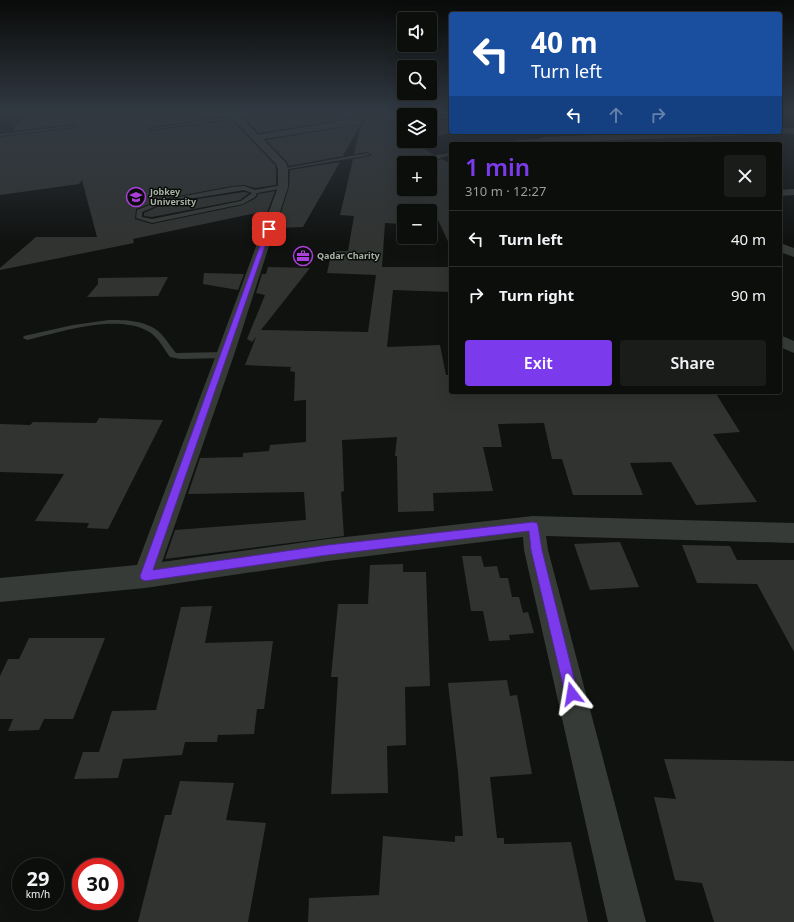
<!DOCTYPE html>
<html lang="en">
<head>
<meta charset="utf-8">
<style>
	body { margin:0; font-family:"Noto Sans",sans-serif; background:#1a1c1a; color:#f1f3f6; height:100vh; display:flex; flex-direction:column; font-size:15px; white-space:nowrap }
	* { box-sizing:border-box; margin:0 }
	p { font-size:13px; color:#9a9c9d }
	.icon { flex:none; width:22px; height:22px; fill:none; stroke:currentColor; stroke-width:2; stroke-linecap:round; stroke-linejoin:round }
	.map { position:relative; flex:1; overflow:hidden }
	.drawer { position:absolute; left:449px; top:142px; width:333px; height:252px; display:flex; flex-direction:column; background:#0c0e0c; border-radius:4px; box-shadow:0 4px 16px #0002,0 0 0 1px #2c2e2d }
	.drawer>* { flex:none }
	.guide { position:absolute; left:449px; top:12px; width:333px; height:122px; border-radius:4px; box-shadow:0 4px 16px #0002,0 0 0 1px #2c2e2d; background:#1a4fa0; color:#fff; overflow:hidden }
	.tools { position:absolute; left:397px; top:12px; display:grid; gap:8px }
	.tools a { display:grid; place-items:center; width:40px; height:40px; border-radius:4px; background:#0c0e0c; box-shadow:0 4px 16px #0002,0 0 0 1px #2c2e2d; font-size:20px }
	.speed { position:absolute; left:12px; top:858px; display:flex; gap:8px; font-size:20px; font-weight:700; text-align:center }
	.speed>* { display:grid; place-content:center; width:52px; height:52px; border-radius:50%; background:#0c0e0c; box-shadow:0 4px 16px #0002,0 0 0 1px #2c2e2d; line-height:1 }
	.speed small { font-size:10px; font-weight:400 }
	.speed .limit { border:6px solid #d22; background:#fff; color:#111 }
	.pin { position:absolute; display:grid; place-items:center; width:34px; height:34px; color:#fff; margin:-17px; border-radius:8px; box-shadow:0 2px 6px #0006 }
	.me { position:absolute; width:44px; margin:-22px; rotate:346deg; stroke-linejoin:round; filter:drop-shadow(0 0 3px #0008) }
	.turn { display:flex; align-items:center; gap:14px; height:84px; padding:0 16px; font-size:18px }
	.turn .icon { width:52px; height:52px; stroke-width:2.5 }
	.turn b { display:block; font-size:28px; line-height:34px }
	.lanes { display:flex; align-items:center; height:38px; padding:0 16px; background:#0003; justify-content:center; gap:20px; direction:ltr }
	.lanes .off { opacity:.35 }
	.round { display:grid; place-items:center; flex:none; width:42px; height:42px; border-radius:4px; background:#1a1c1a }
	.summary { display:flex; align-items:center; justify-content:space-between; height:68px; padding:0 16px }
	h1 { font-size:24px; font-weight:600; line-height:30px; color:#7c3aed }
	.cta { display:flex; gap:8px; margin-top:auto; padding:8px 16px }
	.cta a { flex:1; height:46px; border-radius:4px; background:#7c3aed; color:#fff; font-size:16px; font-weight:600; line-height:46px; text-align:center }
	.cta a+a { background:#1a1c1a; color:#f1f3f6 }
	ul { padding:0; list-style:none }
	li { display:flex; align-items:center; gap:12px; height:56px; padding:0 16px; border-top:1px solid #2c2e2d }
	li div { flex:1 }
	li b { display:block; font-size:15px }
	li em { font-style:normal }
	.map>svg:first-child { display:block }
</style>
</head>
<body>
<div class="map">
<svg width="794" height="922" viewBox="0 0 794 922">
	<rect width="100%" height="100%" fill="#101210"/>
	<!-- building -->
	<g fill="#313331">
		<polygon points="226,112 228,115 148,128 147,129 150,131 232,120 275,165 276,169 276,185 255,188 244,185 232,186 163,199 136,209 135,219 152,224 243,205 256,198 258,194 275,191 261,229 251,229 256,213 133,239 134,243 0,270 0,268 36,237 97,237 82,180 79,184 0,195 0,137 75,128 77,126 76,124 13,131 16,124 19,123 25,113"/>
		<polygon points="239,112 450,112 430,117 430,115 404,115 404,124 398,125 396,127 397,128 404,128 404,141 413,141 411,141 434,155 420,163 404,163 404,189 430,189 430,163 442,159 449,163 451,201 451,248 434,211 404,211 402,224 385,223 382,267 451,267 451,292 393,290 387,347 440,345 446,375 451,375 451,392 715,392 740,432 713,434 757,502 696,505 671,462 630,463 643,495 573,495 562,459 552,459 544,423 498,424 502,447 483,447 493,491 433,493 434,511 398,512 397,456 395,456 397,437 342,440 344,491 341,492 344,536 165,559 175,530 306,520 304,492 188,494 200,458 243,457 243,453 269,451 270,445 306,442 306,400 294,401 295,372 290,371 291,367 245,365 256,337 252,342 247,339 265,295 256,293 262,274 266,274 268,267 310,268 261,330 368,332 376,275 327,273 332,251 348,251 354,216 340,215 353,159 370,156 372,155 368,152 354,154 361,125 364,122 364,120 359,117 259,133"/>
		<polygon points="450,119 452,133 430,137 430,122"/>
		<polygon points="359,125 360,125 343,156 289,166 287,162 266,140"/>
		<polygon points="340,162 303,227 276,228 289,187 290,170"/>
		<polygon points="244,192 249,193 240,200 152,217 144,216 144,213 164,204"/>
		<polygon points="204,273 244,274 238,290 203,284"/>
		<polygon points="168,277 158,296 87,297 98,284 98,278"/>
		<polygon points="99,418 163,420 108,529 87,528 89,523 35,521 64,474 0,472 0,424 30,425 33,422 96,423"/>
		<polygon points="620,542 639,587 590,590 574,544"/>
		<polygon points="682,545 730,546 737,560 794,560 794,652 757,584 697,583"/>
		<polygon points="462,556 481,556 484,567 497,566 500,578 508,578 512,597 519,597 523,613 528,612 534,633 509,635 510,640 489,641 483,611 471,611"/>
		<polygon points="403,564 403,572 426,572 430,686 405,687 406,745 387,746 388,793 331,794 338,677 331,677 338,604 368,604 370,565"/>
		<polygon points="212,606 205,643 273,641 264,709 257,709 254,734 218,735 217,742 185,742 182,755 123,759 118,778 74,779 83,752 99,752 112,711 156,710 181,607"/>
		<polygon points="29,638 105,638 73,719 44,719 39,730 8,731 13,719 0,719 0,676 8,659 19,659"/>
		<polygon points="507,680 510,696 517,695 532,774 490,777 497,838 504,838 504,844 571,842 588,922 308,922 309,898 379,895 383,836 455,842 455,836 463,836 458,772 448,683"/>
		<polygon points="664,759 794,761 794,922 714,922 702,883 675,880 654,797 676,799"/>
		<polygon points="180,781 234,783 226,820 266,823 248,922 138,922 165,815 171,815"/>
	</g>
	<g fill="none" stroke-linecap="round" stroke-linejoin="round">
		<!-- lane -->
		<g fill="#373b37" fill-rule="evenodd">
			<polygon points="451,115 451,117 430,121 430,119"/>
			<polygon points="235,116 236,118 150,130 148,129"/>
			<polygon points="76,125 75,127 0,136 0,134"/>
			<polygon points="404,125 404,127 397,127 398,126"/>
			<polygon points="543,139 545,141 501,144 519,140"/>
			<polygon points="368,153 370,155 283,170 281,169"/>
			<path d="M451 153V155C441 157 431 163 421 163L437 155Z"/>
			<path d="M283 185 285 186V188L257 193 255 197 243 204 152 223 136 218 137 210 163 200 232 187 244 186 255 190ZM244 190 252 193 241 201 152 219 142 217V212L164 203Z"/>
			<path d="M109 320C125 320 144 320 158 331 165 337 170 346 176 353L225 352 229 355 225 358 180 359 170 357C164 349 159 339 151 333 120 312 60 332 27 340L23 338 24 336 73 325Z"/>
		</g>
		<!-- street -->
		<g fill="#373b37" fill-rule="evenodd">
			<polygon points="227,112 236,112 258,135 359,118 363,121 359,124 263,139 286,163 288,169 288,187 234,355 162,562 328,539 533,516 794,523 794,543 546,536 548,550 646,922 608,922 524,550 523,537 328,561 145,588 0,602 0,578 137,565 216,355 278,187 278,169 276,164"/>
			<polygon points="780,128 794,128 794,134 777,133 780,132"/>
			<polygon points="678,132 752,132 748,135 543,143 538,140 543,137"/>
			<polygon points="794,189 794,195 780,196 780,190"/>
			<polygon points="780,243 794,248 794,257 780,252"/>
			<polygon points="780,335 794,341 794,353 780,347"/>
		</g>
	</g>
	<!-- sky -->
	<linearGradient id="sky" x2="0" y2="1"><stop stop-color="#090a09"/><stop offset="0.46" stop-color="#313942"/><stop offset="1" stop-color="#313942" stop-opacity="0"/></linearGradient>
	<rect width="794" height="242" fill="url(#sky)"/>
	<!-- route -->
	<polygon fill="#7c3aed" stroke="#51269a" points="269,227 271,229 153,570 328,545 533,522 537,523 538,526 542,550 578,694 576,698 572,700 567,698 565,694 531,550 529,531 328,555 145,581 141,579 140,576 266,229"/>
	<!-- icons -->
	<defs>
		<g id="university-ring" transform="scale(1)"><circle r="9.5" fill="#0b0d0c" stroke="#ab3fdb" stroke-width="1.5"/><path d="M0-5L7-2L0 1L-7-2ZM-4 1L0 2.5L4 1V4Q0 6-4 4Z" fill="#ab3fdb"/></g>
		<g id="office-ring" transform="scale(1)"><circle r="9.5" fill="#0b0d0c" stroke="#ab3fdb" stroke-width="1.5"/><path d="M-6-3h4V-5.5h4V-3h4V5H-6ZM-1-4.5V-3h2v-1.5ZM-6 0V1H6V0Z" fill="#ab3fdb"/></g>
	</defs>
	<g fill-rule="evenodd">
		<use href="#university-ring" x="136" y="197"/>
		<use href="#office-ring" x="303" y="256"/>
	</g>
	<g text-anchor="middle" stroke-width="3" stroke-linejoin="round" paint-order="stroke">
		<!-- far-poi labels -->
		<g font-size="9" font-weight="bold" fill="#a7b1a3" stroke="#0b0d0c" text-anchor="start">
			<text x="150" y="195">Jobkey<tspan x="150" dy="10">University</tspan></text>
			<text x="317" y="259">Qadar Charity</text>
		</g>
	</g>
</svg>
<div class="tools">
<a><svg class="icon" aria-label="sound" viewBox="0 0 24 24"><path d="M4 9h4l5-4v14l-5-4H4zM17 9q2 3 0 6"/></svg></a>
<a><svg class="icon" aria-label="search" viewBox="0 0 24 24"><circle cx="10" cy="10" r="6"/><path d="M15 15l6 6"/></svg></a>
<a><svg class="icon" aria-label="layers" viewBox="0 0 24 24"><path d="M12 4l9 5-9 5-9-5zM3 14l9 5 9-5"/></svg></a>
<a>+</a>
<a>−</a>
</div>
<div class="speed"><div>29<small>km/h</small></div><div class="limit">30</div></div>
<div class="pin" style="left:269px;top:229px;background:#d93025"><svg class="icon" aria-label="arrive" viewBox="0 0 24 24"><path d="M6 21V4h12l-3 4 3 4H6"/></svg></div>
<svg class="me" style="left:572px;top:694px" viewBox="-20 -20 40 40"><path d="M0-17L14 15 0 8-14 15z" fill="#7c3aed" stroke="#fff" stroke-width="4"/></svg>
<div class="guide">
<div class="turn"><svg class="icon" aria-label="left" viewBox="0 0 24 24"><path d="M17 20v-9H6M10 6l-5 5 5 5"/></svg><div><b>40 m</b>Turn left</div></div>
<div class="lanes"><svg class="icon" aria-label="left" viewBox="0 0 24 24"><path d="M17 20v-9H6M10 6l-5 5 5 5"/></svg><svg class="icon off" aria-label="ahead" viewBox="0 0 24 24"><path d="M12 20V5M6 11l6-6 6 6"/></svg><svg class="icon off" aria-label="right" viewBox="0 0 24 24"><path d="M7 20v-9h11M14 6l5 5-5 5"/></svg></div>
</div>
<section class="drawer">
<div class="summary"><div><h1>1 min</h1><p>310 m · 12:27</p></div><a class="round"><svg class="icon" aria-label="close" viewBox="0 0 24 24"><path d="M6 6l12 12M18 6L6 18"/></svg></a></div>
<ul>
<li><svg class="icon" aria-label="left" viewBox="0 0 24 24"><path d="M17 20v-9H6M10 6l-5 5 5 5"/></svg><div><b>Turn left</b></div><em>40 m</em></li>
<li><svg class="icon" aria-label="right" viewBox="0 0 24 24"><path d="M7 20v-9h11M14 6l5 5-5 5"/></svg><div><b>Turn right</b></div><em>90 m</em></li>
</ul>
<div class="cta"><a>Exit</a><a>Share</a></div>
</section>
</div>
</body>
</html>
